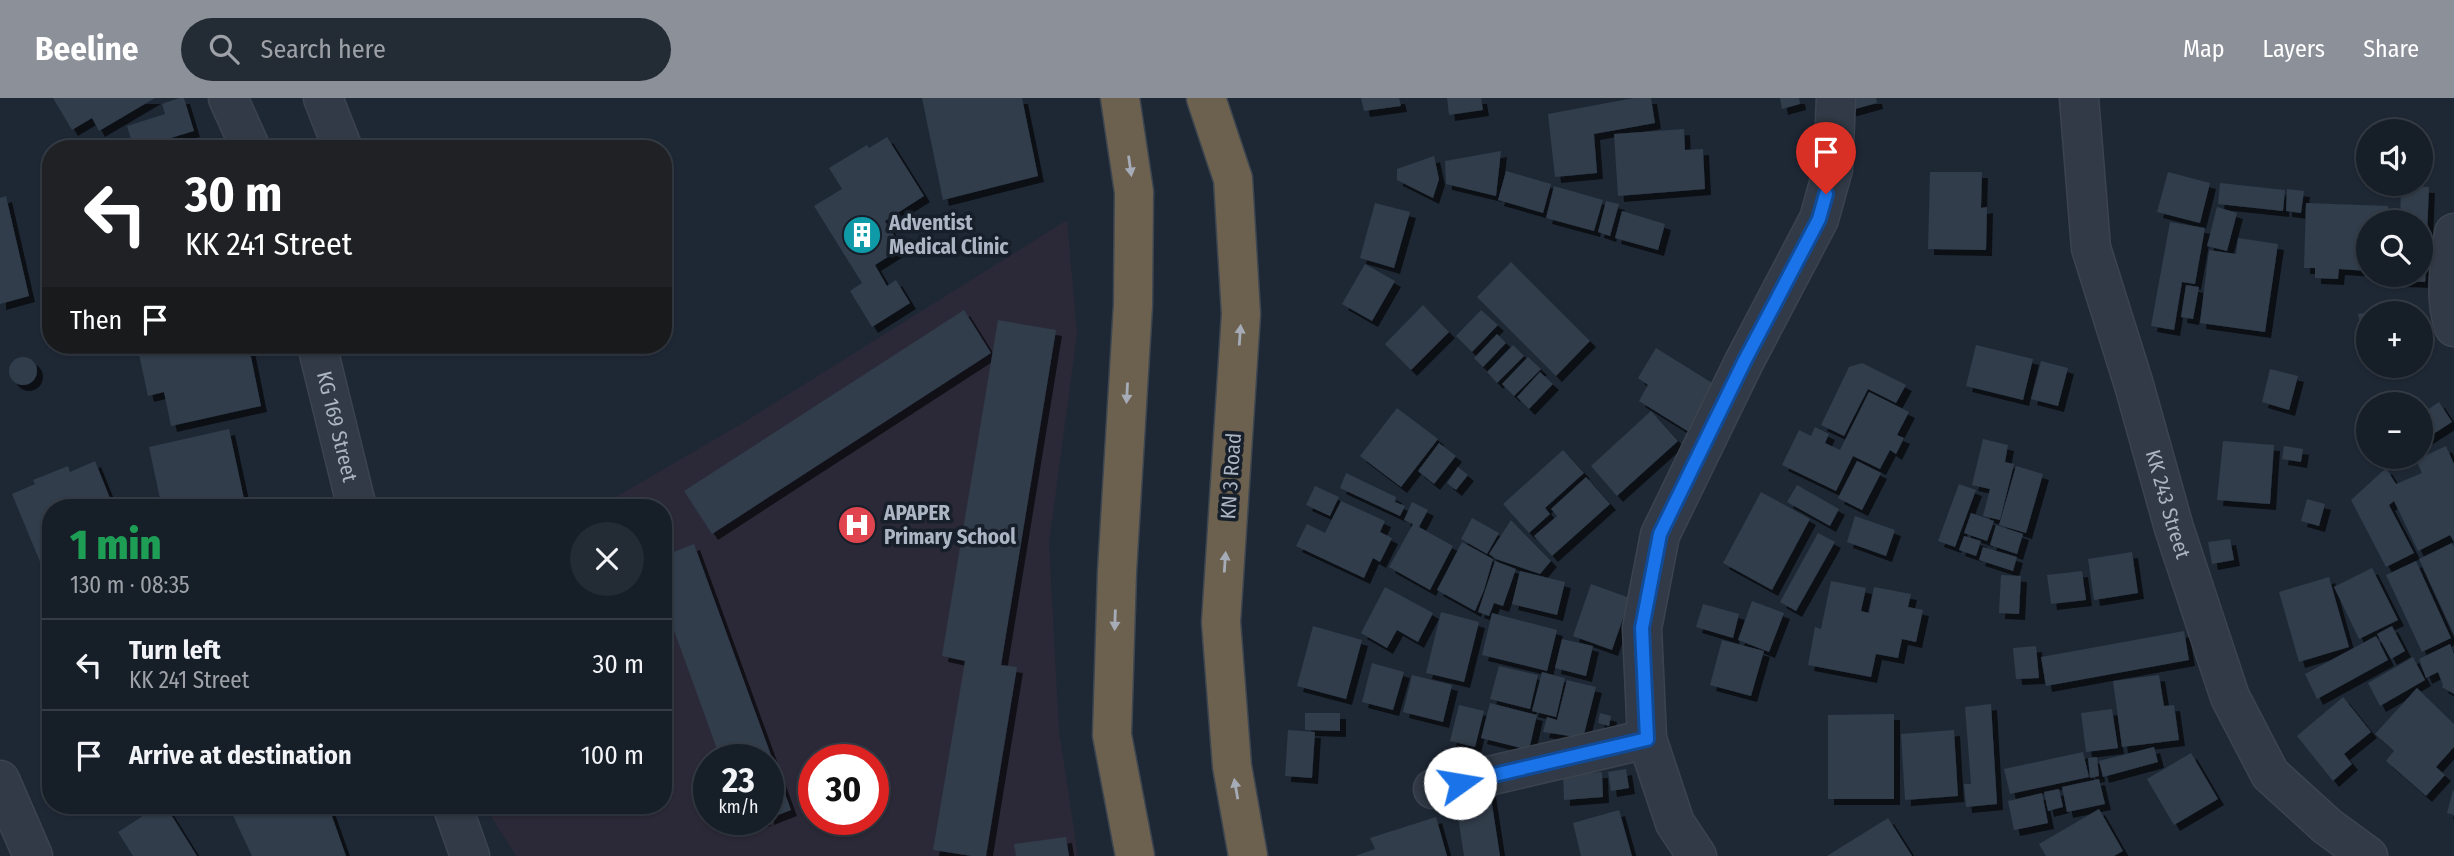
<!DOCTYPE html>
<html lang="en">
<head>
<meta charset="utf-8">
<style>
	body { margin:0; font-family:"Fira Sans Condensed",sans-serif; background:#232b34; color:#f1f3f6; height:100vh; display:flex; flex-direction:column; font-size:26px; white-space:nowrap }
	* { box-sizing:border-box; margin:0 }
	p { font-size:23px; color:#9ea2a8 }
	.icon { flex:none; width:38px; height:38px; fill:none; stroke:currentColor; stroke-width:2; stroke-linecap:round; stroke-linejoin:round }
	.map { position:relative; flex:1; overflow:hidden }
	.side { position:absolute; left:42px; top:401px; width:630px; height:315px; display:flex; flex-direction:column; background:#161e28; border-radius:28px; box-shadow:0 2px 5px #0004,0 0 0 2px #353c45 }
	.side>* { flex:none }
	.hud { position:absolute; left:42px; top:42px; width:630px; height:214px; border-radius:28px; box-shadow:0 2px 5px #0004,0 0 0 2px #353c45; background:#202124; color:#fff; overflow:hidden }
	.controls { position:absolute; left:2356px; top:21px; display:grid; gap:14px }
	.controls a { display:grid; place-items:center; width:77px; height:77px; border-radius:50%; background:#161e28; box-shadow:0 2px 5px #0004,0 0 0 2px #353c45; font-size:35px }
	.speed { position:absolute; left:693px; top:646px; display:flex; gap:14px; font-size:35px; font-weight:700; text-align:center }
	.speed>* { display:grid; place-content:center; width:91px; height:91px; border-radius:50%; background:#161e28; box-shadow:0 2px 5px #0004,0 0 0 2px #353c45; line-height:1 }
	.speed small { font-size:18px; font-weight:400 }
	.speed .limit { border:10px solid #d22; background:#fff; color:#111 }
	.pin { position:absolute; display:grid; place-items:center; width:60px; height:60px; color:#fff; margin:-72px -30px; border-radius:50% 50% 50% 0; rotate:-45deg; box-shadow:0 0 7px #0007 }
	.pin .icon { rotate:45deg }
	.me { position:absolute; width:77px; margin:-38px; rotate:77deg; stroke-linejoin:round; filter:drop-shadow(0 0 5px #0008) }
	.turn { display:flex; align-items:center; gap:24px; height:147px; padding:0 28px; font-size:32px }
	.turn .icon { width:91px; height:91px; stroke-width:2.5 }
	.turn b { display:block; font-size:49px; line-height:60px }
	.then { display:flex; align-items:center; height:66px; padding:0 28px; background:#0003; gap:14px; font-size:26px }
	.round { display:grid; place-items:center; flex:none; width:74px; height:74px; border-radius:37px; background:#232b34 }
	.head { display:flex; align-items:center; justify-content:space-between; height:119px; padding:0 28px }
	h1 { font-size:42px; font-weight:800; line-height:52px; color:#1e9e55 }
	ul { padding:0; list-style:none }
	li { display:flex; align-items:center; gap:21px; height:91px; padding:0 28px; border-top:2px solid #353c45 }
	li div { flex:1 }
	li b { display:block; font-size:26px }
	li em { font-style:normal }
	header { display:flex; align-items:center; gap:42px; box-sizing:border-box; height:98px; padding:0 35px; background:#8c9099; color:#fff }
	header strong { font-size:33px }
	nav { display:flex; gap:38px; margin-inline-start:auto; font-size:24px }
	.search { width:490px; height:63px; background:#232b34; display:flex; align-items:center; gap:18px; box-sizing:border-box; padding:0 24px; border-radius:38px; color:#9ea2a8; font-size:26px }
	.map>svg:first-child { display:block }
</style>
</head>
<body>
<header>
<strong>Beeline</strong>
<div class="search"><svg class="icon" aria-label="search" viewBox="0 0 24 24"><circle cx="10" cy="10" r="6"/><path d="M15 15l6 6"/></svg>Search here</div>
<nav><a>Map</a><a>Layers</a><a>Share</a></nav>
</header>
<div class="map">
<svg width="2454" height="758" viewBox="0 0 2454 758">
	<defs>
		<filter id="shadow"><feDropShadow dx="6" dy="6" stdDeviation="0" flood-color="#0009"/></filter>
	</defs>
	<rect width="100%" height="100%" fill="#1e2835"/>
	<!-- medical -->
	<path fill="#2b2937" fill-rule="evenodd" d="M1067 122 1077 236 1049 445 1059 633 1078 758H516L484 707H663V410L599 409 741 326ZM709 662H768V721H709ZM814 662H873V721H814Z"/>
	<!-- building -->
	<g fill="#303c4c" filter="url(#shadow)">
		<polygon points="53,0 155,0 99,33 92,20 72,32"/>
		<polygon points="179,0 184,0 194,33 134,51 127,28 165,16 162,6"/>
		<polygon points="922,0 1022,0 1038,78 943,102"/>
		<polygon points="1361,0 1399,0 1401,8 1364,13"/>
		<polygon points="1447,0 1481,0 1483,12 1449,17"/>
		<polygon points="1634,0 1651,0 1655,25 1594,36 1597,75 1555,79 1548,16"/>
		<polygon points="1780,0 1799,0 1800,6 1782,11"/>
		<polygon points="1845,0 1876,0 1877,5 1848,13"/>
		<polygon points="1684,31 1685,52 1703,51 1705,91 1618,98 1614,36"/>
		<polygon points="887,39 924,98 885,123 902,150 875,167 887,188 896,182 910,205 872,229 850,193 862,185 814,108 842,91 829,70 867,47 869,50"/>
		<polygon points="1501,53 1496,98 1446,86 1445,63"/>
		<polygon points="1434,58 1439,81 1433,100 1397,82 1397,71"/>
		<polygon points="1506,73 1551,86 1543,115 1498,102"/>
		<polygon points="1930,74 1982,74 1981,110 1987,109 1986,152 1928,151"/>
		<polygon points="2168,74 2210,85 2200,125 2157,114"/>
		<polygon points="2220,85 2285,92 2283,113 2218,106"/>
		<polygon points="1554,88 1603,102 1594,133 1546,120"/>
		<polygon points="2401,88 2429,89 2425,184 2399,183 2399,177 2420,177 2420,124 2400,124"/>
		<polygon points="2287,91 2304,93 2301,115 2286,113"/>
		<polygon points="6,98 29,198 0,206 0,100"/>
		<polygon points="1606,103 1619,106 1610,138 1598,134"/>
		<polygon points="1375,105 1410,114 1394,170 1360,160"/>
		<polygon points="2306,105 2388,108 2388,124 2368,124 2368,173 2339,171 2338,181 2315,180 2315,170 2304,170"/>
		<polygon points="2217,109 2237,115 2227,153 2207,148"/>
		<polygon points="1622,113 1665,126 1658,152 1615,140"/>
		<polygon points="2170,124 2205,130 2195,186 2182,184 2174,232 2151,228"/>
		<polygon points="2238,140 2278,146 2265,234 2200,225 2209,152 2236,156"/>
		<polygon points="1511,164 1590,243 1556,278 1477,199"/>
		<polygon points="1365,166 1395,183 1372,223 1342,206"/>
		<polygon points="2186,187 2199,189 2193,221 2181,219"/>
		<polygon points="1423,207 1449,234 1411,272 1385,246"/>
		<polygon points="2385,211 2386,215 2368,215 2367,258 2358,216"/>
		<polygon points="964,212 991,255 712,436 684,393"/>
		<polygon points="1481,212 1498,227 1472,254 1456,238"/>
		<polygon points="998,222 1056,232 1001,567 1017,569 986,758 972,758 933,752 965,563 942,558"/>
		<polygon points="1497,236 1506,245 1483,269 1474,260"/>
		<polygon points="137,247 231,247 232,252 249,249 261,308 171,328 164,294 148,298"/>
		<polygon points="1513,247 1524,258 1497,285 1487,274"/>
		<polygon points="1976,247 2033,261 2023,302 1966,288"/>
		<polygon points="1656,250 1717,288 1689,334 1639,303 1648,287 1638,280"/>
		<polygon points="1528,259 1541,271 1514,298 1502,286"/>
		<circle cx="23" cy="273" r="14"/>
		<polygon points="2041,263 2068,270 2058,308 2031,301"/>
		<polygon points="1862,265 1906,287 1896,305 1868,291 1844,338 1821,327 1849,269"/>
		<polygon points="2270,271 2298,278 2289,312 2262,304"/>
		<polygon points="1540,274 1553,286 1529,311 1517,299"/>
		<polygon points="1869,294 1909,314 1897,337 1904,340 1896,356 1890,352 1880,371 1853,358 1836,393 1782,367 1799,332 1811,338 1815,329 1829,336 1825,345 1840,352"/>
		<polygon points="2439,304 2452,324 2424,342 2420,336 2420,317"/>
		<polygon points="1397,310 1438,341 1401,389 1360,358"/>
		<polygon points="1651,313 1678,343 1617,398 1591,368"/>
		<polygon points="229,331 246,410 162,410 149,349"/>
		<polygon points="1983,341 2008,347 2005,364 2014,366 2000,422 1983,418 1990,391 1972,387"/>
		<polygon points="2223,343 2274,347 2270,406 2217,402"/>
		<polygon points="1439,345 1456,358 1434,386 1418,373"/>
		<polygon points="2284,348 2303,351 2301,364 2282,361"/>
		<polygon points="2446,348 2454,366 2454,444 2450,437 2418,453 2394,403 2389,407 2414,455 2386,469 2351,402 2386,370 2396,386 2422,375 2416,362"/>
		<polygon points="1563,352 1584,375 1545,410 1550,416 1529,435 1503,406"/>
		<polygon points="95,363 114,410 51,410 51,468 43,471 12,396 35,386 33,382 68,368 70,374"/>
		<polygon points="1857,363 1881,375 1862,412 1838,400"/>
		<polygon points="2016,368 2043,376 2026,435 1999,427"/>
		<polygon points="1458,369 1468,377 1456,392 1447,385"/>
		<polygon points="1346,375 1396,399 1395,404 1405,408 1400,418 1340,390"/>
		<polygon points="1586,379 1610,406 1552,458 1534,438 1557,418 1551,411"/>
		<polygon points="1959,386 1976,392 1955,449 1938,443"/>
		<polygon points="1797,387 1839,411 1830,428 1787,404"/>
		<polygon points="1315,388 1339,399 1330,418 1306,407"/>
		<polygon points="1761,394 1810,421 1772,492 1723,465"/>
		<polygon points="2307,401 2325,406 2319,428 2301,423"/>
		<polygon points="1341,403 1385,423 1380,434 1392,440 1380,464 1373,460 1364,480 1296,448 1307,426 1325,435"/>
		<polygon points="1412,404 1428,412 1419,429 1453,448 1430,492 1389,469 1413,426 1404,422"/>
		<polygon points="1971,415 1994,423 1987,443 1964,435"/>
		<polygon points="1855,418 1895,432 1886,458 1847,444"/>
		<polygon points="1472,420 1499,435 1487,456 1461,441"/>
		<polygon points="1511,422 1551,463 1540,476 1496,461 1489,456"/>
		<polygon points="1996,427 2023,436 2017,456 1990,447"/>
		<polygon points="1818,435 1835,444 1796,513 1780,504"/>
		<polygon points="1964,438 1981,443 1976,458 1959,452"/>
		<polygon points="2230,441 2234,462 2212,466 2208,444"/>
		<polygon points="1462,444 1493,461 1484,492 1475,513 1437,492"/>
		<polygon points="2452,445 2454,449 2454,537 2419,461"/>
		<polygon points="694,446 791,712 768,721 768,662 721,662 663,502 663,458"/>
		<polygon points="1983,449 2017,459 2013,473 1979,462"/>
		<polygon points="2132,454 2138,495 2094,502 2088,461"/>
		<polygon points="1495,463 1516,471 1503,508 1494,505 1489,518 1478,514"/>
		<polygon points="2416,463 2451,540 2422,554 2386,477"/>
		<polygon points="2372,470 2398,522 2359,541 2334,489"/>
		<polygon points="1520,473 1565,484 1557,517 1512,506"/>
		<polygon points="2082,473 2086,502 2051,506 2047,477"/>
		<polygon points="2001,477 2021,478 2019,516 1999,515"/>
		<polygon points="2329,479 2349,549 2299,564 2279,494"/>
		<polygon points="1831,483 1866,490 1861,513 1869,515 1874,489 1911,496 1908,509 1923,512 1916,544 1902,541 1898,560 1876,556 1871,579 1808,567 1815,529 1821,531"/>
		<polygon points="1591,486 1630,500 1612,552 1573,538"/>
		<polygon points="1385,489 1433,515 1418,544 1397,532 1387,550 1361,535"/>
		<polygon points="1752,503 1784,515 1769,554 1738,542"/>
		<polygon points="1703,506 1739,516 1733,540 1696,529"/>
		<polygon points="1441,514 1479,524 1464,584 1426,575"/>
		<polygon points="1492,515 1557,532 1547,573 1482,557"/>
		<polygon points="1313,528 1362,542 1346,601 1297,588"/>
		<polygon points="2392,528 2405,553 2391,561 2377,536"/>
		<polygon points="2184,533 2189,562 2046,588 2041,559"/>
		<polygon points="2376,538 2388,562 2317,601 2305,576"/>
		<polygon points="51,541 51,568 40,546"/>
		<polygon points="1562,541 1593,548 1586,578 1555,570"/>
		<polygon points="1722,542 1764,553 1751,598 1710,587"/>
		<polygon points="2450,546 2454,556 2454,596 2442,589 2443,587 2438,574 2426,580 2419,561"/>
		<polygon points="2036,548 2039,580 2016,581 2013,550"/>
		<polygon points="2413,559 2425,582 2380,608 2368,585"/>
		<polygon points="1372,565 1404,574 1393,612 1362,604"/>
		<polygon points="1499,568 1538,577 1530,611 1490,601"/>
		<polygon points="1542,574 1565,580 1556,619 1532,613"/>
		<polygon points="1412,577 1452,587 1443,624 1403,614"/>
		<polygon points="2159,577 2164,608 2174,607 2179,642 2122,649 2113,583"/>
		<polygon points="1567,582 1596,589 1583,640 1543,634 1547,619 1557,622"/>
		<polygon points="2417,590 2454,626 2454,649 2436,669 2445,677 2426,698 2386,663 2394,653 2375,636"/>
		<polygon points="2343,599 2371,634 2344,656 2352,666 2333,683 2297,638"/>
		<polygon points="1490,605 1537,617 1529,652 1481,640"/>
		<polygon points="1991,606 1997,706 1966,709 1964,686 1971,686 1965,609"/>
		<polygon points="1459,607 1484,613 1475,649 1450,643"/>
		<polygon points="2112,611 2118,650 2086,654 2081,615"/>
		<polygon points="1305,615 1340,615 1340,633 1305,632"/>
		<polygon points="1600,615 1611,618 1609,628 1598,625"/>
		<polygon points="1894,616 1894,701 1828,701 1828,617"/>
		<polygon points="1288,632 1315,634 1312,680 1285,678"/>
		<polygon points="1954,632 1958,698 1905,702 1901,636"/>
		<polygon points="2154,649 2158,664 2103,679 2099,663"/>
		<polygon points="2083,654 2089,679 2010,696 2004,671"/>
		<polygon points="2191,655 2218,701 2174,727 2147,681"/>
		<polygon points="2097,659 2099,678 2090,680 2088,660"/>
		<polygon points="1626,671 1629,690 1611,693 1608,674"/>
		<polygon points="1602,674 1603,699 1564,702 1563,676"/>
		<polygon points="2099,681 2105,706 2067,714 2062,689"/>
		<polygon points="2059,691 2063,709 2048,713 2044,694"/>
		<polygon points="2453,692 2454,693 2454,717 2447,715"/>
		<polygon points="1490,693 1500,758 1464,758 1455,699"/>
		<polygon points="2042,695 2048,725 2014,732 2008,703"/>
		<polygon points="160,707 165,707 197,758 133,758 118,734"/>
		<polygon points="228,707 328,707 346,758 252,758"/>
		<polygon points="2099,711 2123,753 2114,758 2046,758 2039,746"/>
		<polygon points="1619,712 1632,758 1581,758 1573,725"/>
		<polygon points="1436,719 1447,758 1355,758 1375,751 1370,740"/>
		<polygon points="1888,720 1912,758 1827,758"/>
		<polygon points="743,721 767,721 746,729"/>
		<polygon points="1066,739 1069,758 1016,758 1014,746"/>
	</g>
	<g fill="none" stroke-linecap="round" stroke-linejoin="round">
		<!-- minor casing -->
		<g stroke="#3b434f" stroke-width="41">
			<g id="minor">
				<polyline points="228,0 251,51"/>
				<polyline points="323,0 343,51"/>
				<path id="s1" d="M2079 0 2091 150 2134 287 2174 430 2230 599 2270 676 2327 728 2368 758"/>
				<path d="M2454 135C2450 166 2444 198 2454 229"/>
				<path id="s2" d="M317 247 357 410"/>
				<polyline points="0,682 33,758"/>
				<polyline points="1433,691 1647,641"/>
				<polyline points="452,707 470,758"/>
				<polyline points="1697,758 1675,725 1647,641 1642,530 1660,437 1744,264 1819,121 1833,71 1836,0"/>
			</g>
		</g>
		<!-- highway casing -->
		<g stroke="#3c4550" stroke-width="41">
			<g id="highway">
				<polyline points="1120,0 1134,94 1133,207 1117,474 1112,637 1135,758"/>
				<polyline points="1206,0 1233,81 1241,216 1221,524 1232,668 1248,758"/>
			</g>
		</g>
		<!-- minor -->
		<use href="#minor" stroke="#313a46" stroke-width="38"/>
		<!-- highway -->
		<use href="#highway" stroke="#6c604e" stroke-width="38"/>
	</g>
	<!-- one-way arrows -->
	<defs><path id="oneway-solid" d="M-6-.8H1V-3.2L6.5 0L1 3.2V.8H-6Z" transform="scale(1.75)"/></defs>
	<g fill="#a5acb7">
		<use href="#oneway-solid" transform="translate(1130 68) rotate(82)"/>
		<use href="#oneway-solid" transform="translate(1240 237) rotate(-86)"/>
		<use href="#oneway-solid" transform="translate(1127 295) rotate(93)"/>
		<use href="#oneway-solid" transform="translate(1225 464) rotate(-86)"/>
		<use href="#oneway-solid" transform="translate(1115 522) rotate(92)"/>
		<use href="#oneway-solid" transform="translate(1236 691) rotate(-100)"/>
	</g>
	<g fill="none" stroke-linecap="round" stroke-linejoin="round">
		<!-- route casing -->
		<g stroke="#114b97" stroke-width="18">
			<polyline id="route" points="1460,685 1647,641 1642,530 1660,436 1744,264 1819,121 1826,96"/>
		</g>
		<!-- route -->
		<use href="#route" stroke="#1a73e8" stroke-width="12"/>
	</g>
	<!-- icons -->
	<defs>
		<g id="building-disc" transform="scale(2.0125)"><circle r="9.5" fill="#0f9aa8" stroke="#171f2a"/><path d="M-4-6H4V6H1V3H-1V6H-4ZM-2.5-4.3h1.7v1.8h-1.7ZM.8-4.3h1.7v1.8H.8ZM-2.5-1h1.7V.8h-1.7ZM.8-1h1.7V.8H.8Z" fill="#fff"/></g>
		<g id="hospital-disc" transform="scale(2.0125)"><circle r="9.5" fill="#e0444e" stroke="#171f2a"/><path d="M-5-5h3v3.5h4V-5h3V5h-3V1.5h-4V5h-3Z" fill="#fff"/></g>
	</defs>
	<g fill-rule="evenodd">
		<use href="#building-disc" x="862" y="137"/>
		<use href="#hospital-disc" x="857" y="427"/>
	</g>
	<g text-anchor="middle" stroke-width="7" stroke-linejoin="round" paint-order="stroke">
		<!-- poi labels -->
		<g font-size="21" font-weight="bold" fill="#abb5c3" stroke="#171f2a" text-anchor="start">
			<text x="889" y="132">Adventist<tspan x="889" dy="24">Medical Clinic</tspan></text>
			<text x="884" y="422">APAPER<tspan x="884" dy="24">Primary School</tspan></text>
		</g>
		<!-- street labels -->
		<g font-size="21" fill="#abb5c3" stroke="#171f2a">
			<text dy="7" stroke="none"><textPath href="#s2" startOffset="84">KG 169 Street</textPath></text>
			<text transform="translate(1231 378) rotate(-86)" y="7">KN 3 Road</text>
			<text dy="7" stroke="none"><textPath href="#s1" startOffset="418">KK 243 Street</textPath></text>
		</g>
	</g>
</svg>
<div class="controls">
<a><svg class="icon" aria-label="sound" viewBox="0 0 24 24"><path d="M4 9h4l5-4v14l-5-4H4zM17 9q2 3 0 6"/></svg></a>
<a><svg class="icon" aria-label="search" viewBox="0 0 24 24"><circle cx="10" cy="10" r="6"/><path d="M15 15l6 6"/></svg></a>
<a>+</a>
<a>−</a>
</div>
<div class="speed"><div>23<small>km/h</small></div><div class="limit">30</div></div>
<div class="pin" style="left:1826px;top:96px;background:#d93025"><svg class="icon" aria-label="arrive" viewBox="0 0 24 24"><path d="M6 21V4h12l-3 4 3 4H6"/></svg></div>
<svg class="me" style="left:1460px;top:685px" viewBox="-20 -20 40 40"><circle r="19" fill="#fff"/><path d="M0-13L10 11 0 6-10 11z" fill="#1a73e8"/></svg>
<div class="hud">
<div class="turn"><svg class="icon" aria-label="left" viewBox="0 0 24 24"><path d="M17 20v-9H6M10 6l-5 5 5 5"/></svg><div><b>30 m</b>KK 241 Street</div></div>
<div class="then">Then<svg class="icon" aria-label="arrive" viewBox="0 0 24 24"><path d="M6 21V4h12l-3 4 3 4H6"/></svg></div>
</div>
<section class="side">
<div class="head"><div><h1>1 min</h1><p>130 m · 08:35</p></div><a class="round"><svg class="icon" aria-label="close" viewBox="0 0 24 24"><path d="M6 6l12 12M18 6L6 18"/></svg></a></div>
<ul>
<li><svg class="icon" aria-label="left" viewBox="0 0 24 24"><path d="M17 20v-9H6M10 6l-5 5 5 5"/></svg><div><b>Turn left</b><p>KK 241 Street</p></div><em>30 m</em></li>
<li><svg class="icon" aria-label="arrive" viewBox="0 0 24 24"><path d="M6 21V4h12l-3 4 3 4H6"/></svg><div><b>Arrive at destination</b></div><em>100 m</em></li>
</ul>
</section>
</div>
</body>
</html>
